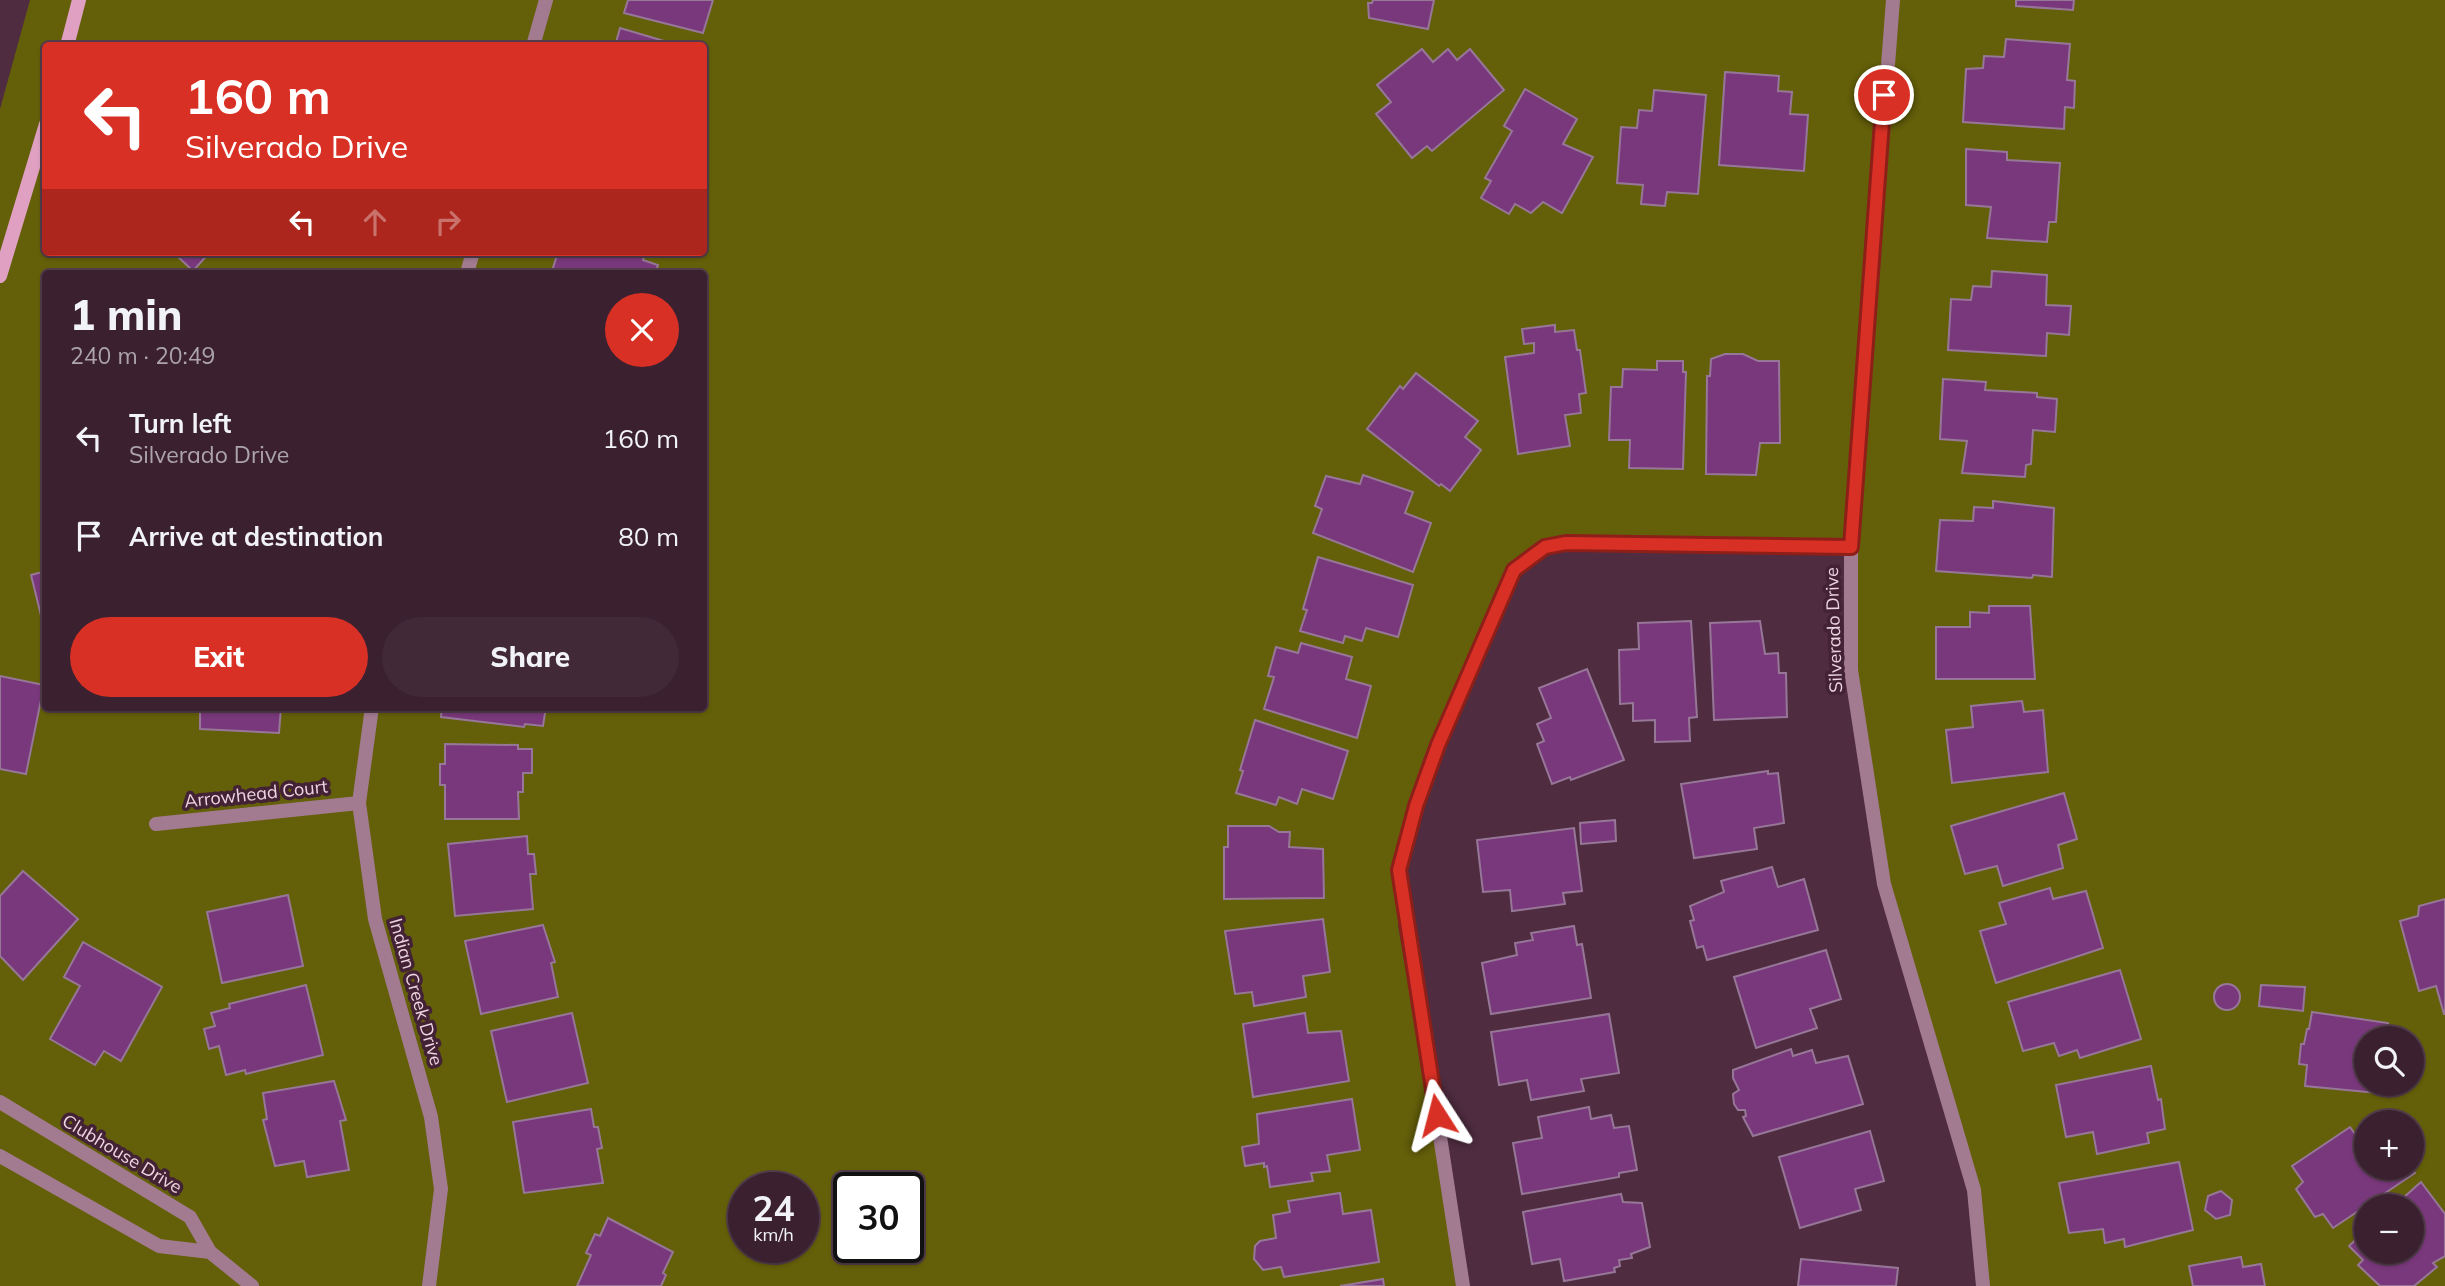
<!DOCTYPE html>
<html lang="en">
<head>
<meta charset="utf-8">
<style>
	body { margin:0; font-family:Mulish,sans-serif; background:#422938; color:#f1f3f6; height:100vh; display:flex; flex-direction:column; font-size:26px; white-space:nowrap }
	* { box-sizing:border-box; margin:0 }
	p { font-size:23px; color:#aca3ab }
	.icon { flex:none; width:38px; height:38px; fill:none; stroke:currentColor; stroke-width:2; stroke-linecap:round; stroke-linejoin:round }
	.map { position:relative; flex:1; overflow:hidden }
	.details { position:absolute; left:42px; top:270px; width:665px; height:441px; display:flex; flex-direction:column; background:#3b2130; border-radius:7px; box-shadow:0 2px 5px #0004,0 0 0 2px #543e4c }
	.details>* { flex:none }
	.banner { position:absolute; left:42px; top:42px; width:665px; height:214px; border-radius:7px; box-shadow:0 2px 5px #0004,0 0 0 2px #543e4c; background:#d93025; color:#fff; overflow:hidden }
	.fabs { position:absolute; left:2354px; top:1026px; display:grid; gap:14px }
	.fabs a { display:grid; place-items:center; width:70px; height:70px; border-radius:50%; background:#3b2130; box-shadow:0 2px 5px #0004,0 0 0 2px #543e4c; font-size:35px }
	.speed { position:absolute; left:728px; top:1172px; display:flex; gap:14px; font-size:35px; font-weight:700; text-align:center }
	.speed>* { display:grid; place-content:center; width:91px; height:91px; border-radius:50%; background:#3b2130; box-shadow:0 2px 5px #0004,0 0 0 2px #543e4c; line-height:1 }
	.speed small { font-size:18px; font-weight:400 }
	.speed .limit { border:4px solid #111; border-radius:10px; background:#fff; color:#111 }
	.pin { position:absolute; display:grid; place-items:center; width:60px; height:60px; color:#fff; margin:-30px; border:4px solid #fff; border-radius:50%; box-shadow:0 2px 7px #0007 }
	.me { position:absolute; width:77px; margin:-38px; rotate:351deg; stroke-linejoin:round; filter:drop-shadow(0 0 5px #0008) }
	.turn { display:flex; align-items:center; gap:24px; height:147px; padding:0 28px; font-size:32px }
	.turn .icon { width:91px; height:91px; stroke-width:2.5 }
	.turn b { display:block; font-size:49px; line-height:60px }
	.lanes { display:flex; align-items:center; height:66px; padding:0 28px; background:#0003; justify-content:center; gap:35px; direction:ltr }
	.lanes .off { opacity:.35 }
	.round { display:grid; place-items:center; flex:none; width:74px; height:74px; border-radius:37px; background:#422938 }
	.head { display:flex; align-items:center; justify-content:space-between; height:119px; padding:0 28px }
	h1 { font-size:42px; font-weight:800; line-height:52px }
	.button { display:flex; gap:14px; margin-top:auto; padding:14px 28px }
	.button a { flex:1; height:80px; border-radius:42px; background:#d93025; color:#fff; font-size:28px; font-weight:800; line-height:80px; text-align:center }
	.button a+a { background:#422938; color:#f1f3f6 }
	ul { padding:0; list-style:none }
	li { display:flex; align-items:center; gap:21px; height:98px; padding:0 28px }
	li div { flex:1 }
	li b { display:block; font-size:26px }
	li em { font-style:normal }
	.map>svg:first-child { display:block }
</style>
</head>
<body>
<div class="map">
<svg width="2445" height="1286" viewBox="0 0 2445 1286">
	<rect width="100%" height="100%" fill="#4f2c40"/>
	<!-- green -->
	<path fill="#645f09" fill-rule="evenodd" d="M30 0H2445V1286H1982L1980 1220 1863 780 1852 547 1560 542 1511 577 1427 750 1408 803 1398 859V925L1460 1286H0V109ZM46 46H704V252H46ZM46 273H704V707H46ZM2366 1038H2412V1083H2366ZM2366 1122H2412V1167H2366ZM744 1188H803V1248H744ZM849 1188H908V1248H849ZM2366 1206H2412V1251H2366Z"/>
	<!-- building -->
	<g fill="#79387b" stroke="#977797" stroke-width="2">
		<polygon points="628,0 713,0 703,33 624,13"/>
		<polygon points="1373,0 1434,0 1428,29 1369,18 1368,3 1372,3"/>
		<polygon points="2016,0 2074,0 2073,10 2016,6"/>
		<polygon points="620,28 681,46 615,46"/>
		<polygon points="2006,39 2070,44 2067,80 2075,81 2074,108 2065,107 2064,129 1963,122 1966,69 1983,68 1984,56 2004,57"/>
		<polygon points="1422,49 1433,62 1448,49 1457,60 1470,49 1504,90 1432,151 1427,146 1412,158 1376,114 1391,102 1377,85"/>
		<polygon points="1725,72 1779,76 1778,91 1792,92 1790,114 1808,115 1804,171 1719,165"/>
		<polygon points="1525,89 1577,119 1563,144 1593,157 1562,213 1543,202 1531,213 1515,204 1509,214 1481,198 1491,181 1485,178 1512,131 1504,126"/>
		<polygon points="1654,90 1706,95 1698,194 1667,192 1665,206 1641,204 1643,185 1617,183 1621,127 1637,128 1639,110 1652,111"/>
		<polygon points="1966,149 2007,152 2007,160 2060,163 2056,222 2049,222 2047,242 1987,238 1991,207 1966,205"/>
		<polygon points="173,252 210,252 193,271"/>
		<polygon points="558,252 645,252 643,260 658,265 655,273 560,273 552,271"/>
		<polygon points="1992,271 2047,275 2046,305 2071,306 2069,335 2047,333 2046,356 1948,350 1951,299 1971,300 1973,286 1991,287"/>
		<polygon points="1555,325 1555,332 1574,330 1577,350 1580,350 1586,393 1579,394 1581,413 1565,415 1570,446 1518,454 1505,357 1534,353 1534,343 1524,344 1522,329"/>
		<polygon points="1725,354 1743,354 1758,361 1779,361 1780,443 1760,443 1756,475 1706,474 1707,376 1710,376 1711,359"/>
		<polygon points="1657,361 1683,361 1683,372 1686,372 1683,469 1629,468 1630,440 1609,440 1611,387 1622,387 1623,369 1657,370"/>
		<polygon points="1416,373 1478,421 1465,437 1481,450 1450,491 1441,484 1439,486 1367,429 1400,386 1403,389"/>
		<polygon points="1943,379 1986,382 1985,390 2037,393 2037,397 2057,399 2055,432 2033,430 2031,464 2026,465 2025,477 1962,473 1967,441 1940,439"/>
		<polygon points="1363,475 1413,492 1405,513 1431,523 1413,572 1313,533 1322,509 1315,506 1326,476 1360,484"/>
		<polygon points="1993,501 2054,508 2052,577 2033,575 2032,578 1936,571 1940,520 1973,521 1974,507 1993,508"/>
		<polygon points="1318,557 1413,585 1398,637 1366,628 1362,641 1345,636 1343,643 1300,631 1307,610 1303,609"/>
		<polygon points="46,571 46,636 31,575"/>
		<polygon points="1989,606 2030,606 2035,679 1936,679 1936,627 1970,627 1970,612 1989,613"/>
		<polygon points="1691,621 1697,717 1689,718 1690,741 1655,742 1655,720 1633,721 1633,703 1620,704 1619,650 1639,649 1638,623"/>
		<polygon points="1760,621 1765,654 1778,653 1779,673 1786,673 1787,717 1714,720 1710,623"/>
		<polygon points="1301,643 1352,657 1346,679 1371,686 1357,738 1264,709 1274,677 1268,676 1276,647 1298,653"/>
		<polygon points="1587,669 1624,760 1571,780 1570,777 1552,784 1537,744 1544,741 1537,724 1551,718 1539,688"/>
		<polygon points="0,676 44,685 26,774 0,769"/>
		<polygon points="2022,701 2024,712 2043,710 2048,772 1952,783 1946,730 1973,727 1971,706"/>
		<polygon points="196,707 281,707 279,733 200,729 200,710 196,710"/>
		<polygon points="442,707 546,707 543,726 525,724 524,727 441,717"/>
		<polygon points="1255,720 1348,751 1333,799 1302,789 1297,804 1279,797 1276,805 1236,793 1243,771 1240,770"/>
		<polygon points="445,744 518,745 518,749 532,749 532,773 523,773 523,792 518,792 519,819 445,819 445,785 440,785 440,764 445,764"/>
		<polygon points="1768,771 1768,774 1778,773 1784,823 1754,828 1757,849 1694,858 1681,784"/>
		<polygon points="2064,793 2077,839 2058,845 2063,868 2003,886 1997,866 1965,874 1951,826"/>
		<polygon points="1615,820 1616,841 1581,844 1580,823"/>
		<polygon points="1228,826 1269,826 1279,832 1290,832 1289,847 1323,849 1324,898 1224,899 1224,847 1228,847"/>
		<polygon points="1574,828 1582,891 1563,893 1565,904 1512,911 1510,890 1483,892 1477,840"/>
		<polygon points="527,836 528,854 534,854 536,874 530,874 533,909 455,916 448,844"/>
		<polygon points="1772,867 1778,887 1804,879 1818,930 1707,960 1703,946 1697,948 1690,921 1694,920 1690,906 1724,892 1721,881"/>
		<polygon points="23,871 78,919 23,980 0,956 0,896"/>
		<polygon points="2050,888 2053,899 2086,891 2103,948 1996,983 1980,931 2006,924 1999,903"/>
		<polygon points="288,895 303,966 222,983 207,912"/>
		<polygon points="2445,899 2445,1014 2444,1014 2436,986 2419,991 2400,921 2418,916 2419,906"/>
		<polygon points="1323,919 1330,972 1303,976 1306,997 1254,1006 1252,992 1235,994 1225,931"/>
		<polygon points="543,925 555,962 551,963 558,997 481,1014 465,941"/>
		<polygon points="1574,926 1577,945 1582,944 1591,998 1491,1014 1482,963 1517,955 1515,943 1533,940 1531,933"/>
		<polygon points="83,942 162,987 121,1061 104,1051 95,1065 50,1039 80,986 64,977"/>
		<polygon points="1826,950 1841,999 1810,1009 1817,1028 1756,1048 1734,977"/>
		<polygon points="2120,970 2141,1039 2080,1058 2077,1050 2059,1056 2054,1043 2023,1051 2008,1002"/>
		<circle cx="2227" cy="997" r="13"/>
		<polygon points="306,985 323,1055 246,1074 245,1070 226,1075 219,1046 209,1049 204,1029 215,1026 211,1013 230,1008 229,1004"/>
		<polygon points="2261,985 2305,987 2303,1011 2259,1006"/>
		<polygon points="2312,1012 2388,1023 2387,1036 2400,1038 2366,1038 2366,1083 2399,1083 2398,1095 2305,1086 2307,1065 2299,1064 2301,1044 2304,1044 2307,1029 2309,1029"/>
		<polygon points="572,1013 588,1083 507,1102 491,1031"/>
		<polygon points="1305,1013 1308,1033 1341,1031 1349,1081 1253,1097 1243,1024"/>
		<polygon points="1609,1014 1619,1073 1581,1079 1584,1091 1531,1100 1527,1080 1499,1085 1491,1032"/>
		<polygon points="1791,1049 1793,1056 1812,1050 1816,1063 1848,1056 1863,1104 1753,1136 1743,1117 1746,1116 1745,1110 1738,1110 1734,1104 1733,1094 1739,1090 1733,1078 1733,1070"/>
		<polygon points="2151,1066 2158,1100 2161,1099 2165,1129 2147,1133 2149,1143 2097,1154 2093,1132 2066,1137 2056,1085"/>
		<polygon points="334,1081 346,1120 340,1121 349,1170 307,1177 304,1161 275,1166 263,1120 267,1119 263,1093"/>
		<polygon points="1352,1099 1360,1150 1327,1155 1330,1171 1311,1173 1313,1181 1270,1187 1267,1166 1264,1167 1264,1163 1245,1166 1242,1147 1259,1144 1257,1114"/>
		<polygon points="1589,1107 1591,1119 1611,1115 1614,1128 1629,1126 1637,1170 1619,1173 1619,1177 1522,1194 1513,1143 1542,1138 1538,1117"/>
		<polygon points="591,1109 594,1127 598,1127 602,1148 597,1149 603,1183 524,1193 513,1122"/>
		<polygon points="2350,1127 2360,1141 2366,1137 2366,1167 2411,1167 2415,1173 2333,1228 2323,1214 2315,1217 2296,1189 2303,1182 2292,1166"/>
		<polygon points="1870,1131 1884,1181 1855,1189 1861,1210 1800,1228 1779,1157"/>
		<polygon points="2179,1162 2193,1230 2125,1247 2124,1239 2105,1243 2103,1229 2069,1233 2059,1183"/>
		<polygon points="2421,1182 2445,1214 2445,1256 2433,1263 2437,1267 2414,1286 2380,1286 2358,1265 2363,1260 2349,1246 2366,1230 2366,1251 2412,1251 2412,1206 2394,1206"/>
		<polygon points="2221,1191 2232,1200 2230,1215 2216,1219 2205,1210 2208,1196"/>
		<polygon points="1340,1193 1343,1214 1371,1210 1379,1262 1284,1277 1281,1267 1263,1270 1254,1259 1255,1246 1260,1241 1276,1238 1273,1215 1290,1212 1288,1201"/>
		<polygon points="1621,1194 1623,1202 1642,1203 1650,1247 1631,1254 1632,1258 1619,1260 1620,1266 1614,1268 1615,1272 1564,1281 1560,1259 1532,1264 1523,1212"/>
		<polygon points="608,1218 673,1252 663,1273 666,1275 661,1286 577,1286 591,1255 586,1253 595,1234 600,1236"/>
		<polygon points="2241,1257 2243,1267 2261,1264 2265,1286 2193,1286 2189,1266"/>
		<polygon points="1801,1259 1898,1268 1896,1286 1798,1286"/>
		<polygon points="1383,1279 1384,1286 1340,1286"/>
	</g>
	<g fill="none" stroke-linecap="round" stroke-linejoin="round">
		<!-- minor -->
		<g stroke="#a37b91" stroke-width="14">
			<polyline points="1893,0 1851,547 1851,670 1884,884 1974,1190 1983,1286"/>
			<polyline points="533,46 546,0"/>
			<polyline points="467,273 473,252"/>
			<polyline points="372,707 359,803 375,919 431,1117 441,1189 429,1286"/>
			<polyline points="156,824 359,803"/>
			<polyline points="1463,1286 1399,870 1416,806 1439,745 1514,570 1545,547 1566,543 1851,547"/>
		</g>
		<!-- tertiary -->
		<g stroke="#a37b91" stroke-width="14">
			<polyline points="0,1102 190,1217 210,1252 252,1286"/>
			<polyline points="0,1156 159,1246 210,1252"/>
		</g>
		<!-- secondary -->
		<g stroke="#dfa0c2" stroke-width="14">
			<polyline points="67,46 79,0"/>
			<polyline points="0,276 46,124"/>
		</g>
	</g>
	<g fill="none" stroke-linecap="round" stroke-linejoin="round">
		<!-- route casing -->
		<g stroke="#8d1f18" stroke-width="18">
			<polyline id="route" points="1437,1115 1399,870 1416,806 1438,745 1514,570 1545,547 1566,543 1851,547 1884,95"/>
		</g>
		<!-- route -->
		<use href="#route" stroke="#d93025" stroke-width="12"/>
	</g>
	<g text-anchor="middle" stroke-width="7" stroke-linejoin="round" paint-order="stroke">
		<!-- street labels -->
		<g font-size="18" fill="#edd6e1" stroke="#442235">
			<text transform="translate(1834 630) rotate(-92)" y="6">Silverado Drive</text>
			<text transform="translate(256 794) rotate(-6)" y="6">Arrowhead Court</text>
			<text transform="translate(416 992) rotate(74)" y="6">Indian Creek Drive</text>
			<text transform="translate(122 1154) rotate(31)" y="6">Clubhouse Drive</text>
		</g>
	</g>
</svg>
<div class="fabs">
<a><svg class="icon" aria-label="search" viewBox="0 0 24 24"><circle cx="10" cy="10" r="6"/><path d="M15 15l6 6"/></svg></a>
<a>+</a>
<a>−</a>
</div>
<div class="speed"><div>24<small>km/h</small></div><div class="limit">30</div></div>
<div class="pin" style="left:1884px;top:95px;background:#d93025"><svg class="icon" aria-label="arrive" viewBox="0 0 24 24"><path d="M6 21V4h12l-3 4 3 4H6"/></svg></div>
<svg class="me" style="left:1437px;top:1115px" viewBox="-20 -20 40 40"><path d="M0-17L14 15 0 8-14 15z" fill="#d93025" stroke="#fff" stroke-width="4"/></svg>
<div class="banner">
<div class="turn"><svg class="icon" aria-label="left" viewBox="0 0 24 24"><path d="M17 20v-9H6M10 6l-5 5 5 5"/></svg><div><b>160 m</b>Silverado Drive</div></div>
<div class="lanes"><svg class="icon" aria-label="left" viewBox="0 0 24 24"><path d="M17 20v-9H6M10 6l-5 5 5 5"/></svg><svg class="icon off" aria-label="ahead" viewBox="0 0 24 24"><path d="M12 20V5M6 11l6-6 6 6"/></svg><svg class="icon off" aria-label="right" viewBox="0 0 24 24"><path d="M7 20v-9h11M14 6l5 5-5 5"/></svg></div>
</div>
<section class="details">
<div class="head"><div><h1>1 min</h1><p>240 m · 20:49</p></div><a class="round" style="background:#d93025;color:#fff"><svg class="icon" aria-label="close" viewBox="0 0 24 24"><path d="M6 6l12 12M18 6L6 18"/></svg></a></div>
<ul>
<li><svg class="icon" aria-label="left" viewBox="0 0 24 24"><path d="M17 20v-9H6M10 6l-5 5 5 5"/></svg><div><b>Turn left</b><p>Silverado Drive</p></div><em>160 m</em></li>
<li><svg class="icon" aria-label="arrive" viewBox="0 0 24 24"><path d="M6 21V4h12l-3 4 3 4H6"/></svg><div><b>Arrive at destination</b></div><em>80 m</em></li>
</ul>
<div class="button"><a>Exit</a><a>Share</a></div>
</section>
</div>
</body>
</html>
